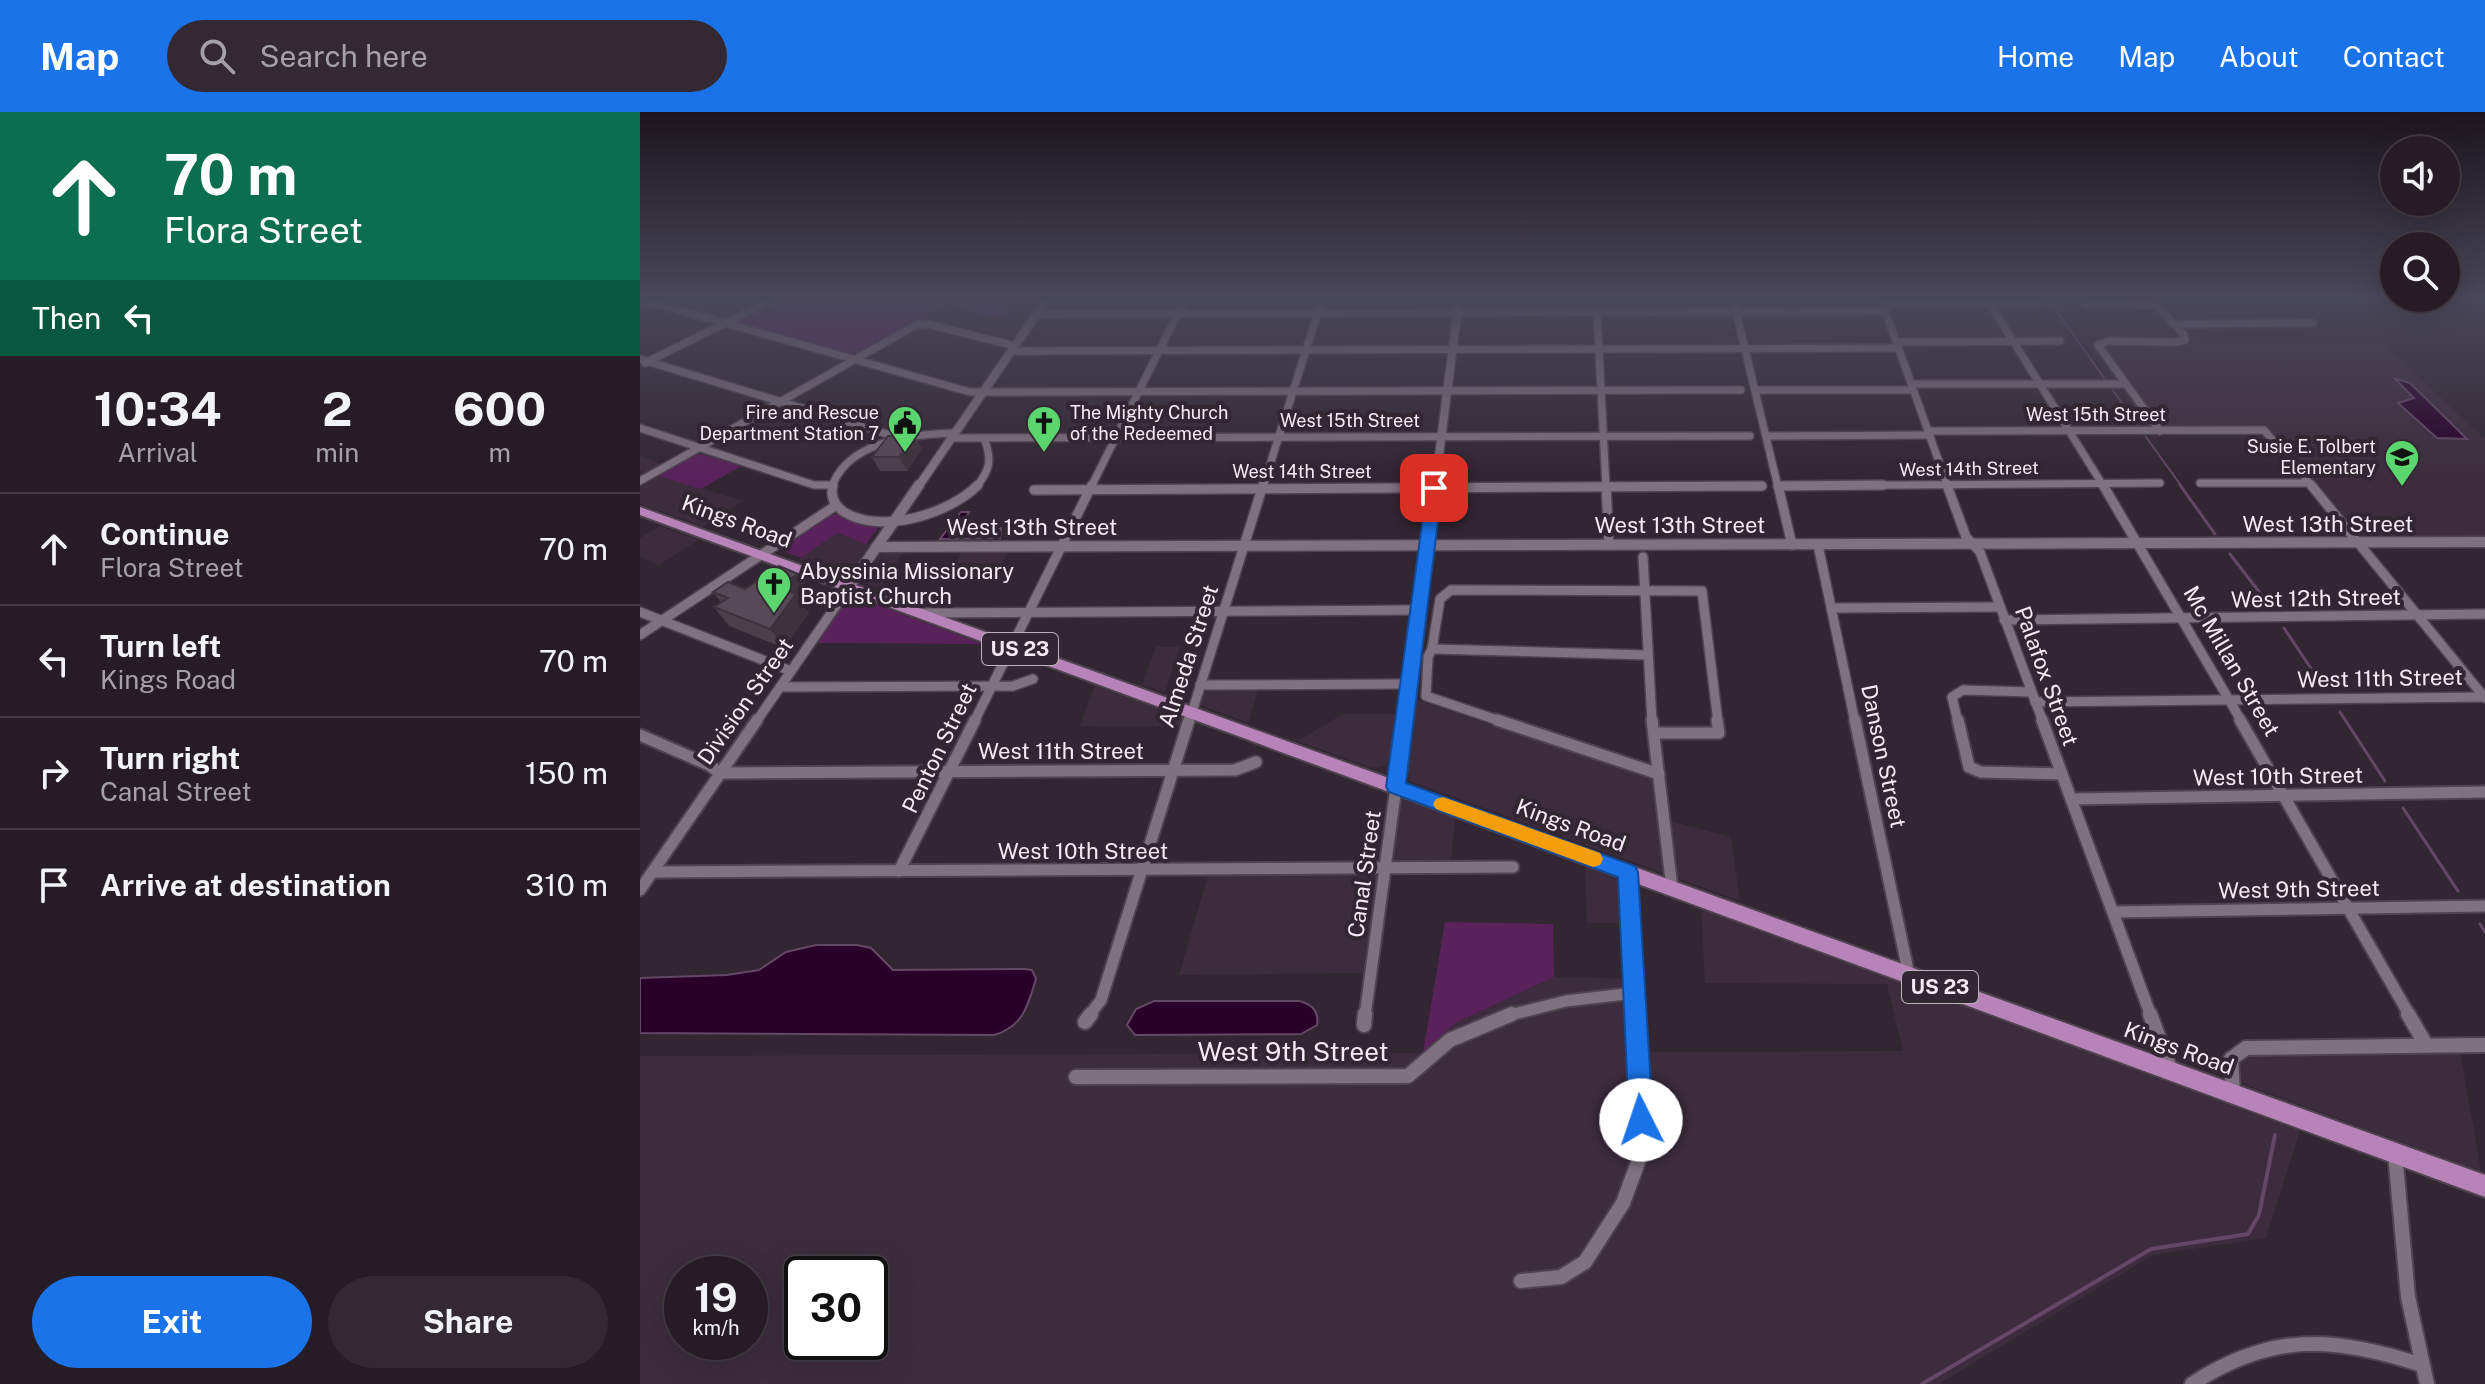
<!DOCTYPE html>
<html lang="en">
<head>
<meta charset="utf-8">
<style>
	body { margin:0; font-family:"Public Sans",sans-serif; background:#322932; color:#f1f3f6; height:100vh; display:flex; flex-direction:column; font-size:30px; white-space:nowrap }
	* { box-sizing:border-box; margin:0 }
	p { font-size:26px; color:#a4a1a7 }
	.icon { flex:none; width:44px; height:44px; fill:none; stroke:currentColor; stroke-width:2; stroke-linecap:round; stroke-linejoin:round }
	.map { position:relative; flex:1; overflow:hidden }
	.side { display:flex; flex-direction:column; background:#261c26; width:640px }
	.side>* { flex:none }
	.hud { background:#0b6e4f; color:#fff; overflow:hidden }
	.fabs { position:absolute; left:1740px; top:24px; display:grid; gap:16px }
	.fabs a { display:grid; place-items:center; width:80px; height:80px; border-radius:50%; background:#261c26; box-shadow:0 8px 32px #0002,0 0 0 2px #423a43; font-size:40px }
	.speed { position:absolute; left:24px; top:1144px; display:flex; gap:16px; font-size:40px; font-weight:700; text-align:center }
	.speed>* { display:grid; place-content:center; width:104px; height:104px; border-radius:50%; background:#261c26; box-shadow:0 8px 32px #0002,0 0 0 2px #423a43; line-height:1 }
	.speed small { font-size:20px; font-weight:400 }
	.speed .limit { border:4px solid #111; border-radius:12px; background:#fff; color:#111 }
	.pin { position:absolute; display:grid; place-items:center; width:68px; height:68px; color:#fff; margin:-34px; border-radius:16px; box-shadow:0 4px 12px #0006 }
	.me { position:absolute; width:88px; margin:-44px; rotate:356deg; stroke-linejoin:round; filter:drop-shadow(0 0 6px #0008) }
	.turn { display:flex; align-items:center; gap:28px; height:168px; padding:0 32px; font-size:36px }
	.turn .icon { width:104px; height:104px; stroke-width:2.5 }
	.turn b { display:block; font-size:56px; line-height:68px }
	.then { display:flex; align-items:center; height:76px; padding:0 32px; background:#0003; gap:16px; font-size:30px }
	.eta { display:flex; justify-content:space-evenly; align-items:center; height:136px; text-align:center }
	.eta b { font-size:48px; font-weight:700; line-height:56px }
	.button { display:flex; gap:16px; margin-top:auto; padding:16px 32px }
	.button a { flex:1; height:92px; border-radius:48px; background:#1a73e8; color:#fff; font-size:32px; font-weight:700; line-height:92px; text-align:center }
	.button a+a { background:#322932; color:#f1f3f6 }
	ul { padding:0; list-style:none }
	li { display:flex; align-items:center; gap:24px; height:112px; padding:0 32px; border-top:2px solid #423a43 }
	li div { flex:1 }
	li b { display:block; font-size:30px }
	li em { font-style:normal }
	header { display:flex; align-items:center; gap:48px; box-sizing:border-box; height:112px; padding:0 40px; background:#1a73e8; color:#fff }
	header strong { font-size:38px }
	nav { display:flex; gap:44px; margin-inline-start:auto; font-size:28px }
	.search { width:560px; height:72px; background:#322932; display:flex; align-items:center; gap:20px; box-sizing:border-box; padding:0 28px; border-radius:44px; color:#a4a1a7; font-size:30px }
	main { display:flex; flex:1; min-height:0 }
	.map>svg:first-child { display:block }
</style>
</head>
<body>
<header>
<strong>Map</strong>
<div class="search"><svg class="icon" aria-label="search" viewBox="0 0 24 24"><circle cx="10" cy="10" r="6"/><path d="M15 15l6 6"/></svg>Search here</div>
<nav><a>Home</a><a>Map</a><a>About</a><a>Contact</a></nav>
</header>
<main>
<section class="side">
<div class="hud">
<div class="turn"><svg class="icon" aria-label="ahead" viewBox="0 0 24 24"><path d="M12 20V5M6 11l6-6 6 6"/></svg><div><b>70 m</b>Flora Street</div></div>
<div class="then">Then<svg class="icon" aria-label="left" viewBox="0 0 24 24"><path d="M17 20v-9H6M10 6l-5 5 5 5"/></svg></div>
</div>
<div class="eta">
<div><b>10:34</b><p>Arrival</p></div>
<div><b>2</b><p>min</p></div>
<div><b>600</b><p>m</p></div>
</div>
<ul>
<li><svg class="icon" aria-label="ahead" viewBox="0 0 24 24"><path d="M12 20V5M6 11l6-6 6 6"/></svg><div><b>Continue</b><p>Flora Street</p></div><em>70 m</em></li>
<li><svg class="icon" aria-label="left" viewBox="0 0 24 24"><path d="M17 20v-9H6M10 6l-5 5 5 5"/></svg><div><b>Turn left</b><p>Kings Road</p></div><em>70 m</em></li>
<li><svg class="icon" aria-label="right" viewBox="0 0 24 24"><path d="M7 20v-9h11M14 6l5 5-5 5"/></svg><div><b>Turn right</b><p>Canal Street</p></div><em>150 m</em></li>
<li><svg class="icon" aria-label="arrive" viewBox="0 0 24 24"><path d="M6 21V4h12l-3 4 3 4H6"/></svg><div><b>Arrive at destination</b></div><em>310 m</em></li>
</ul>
<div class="button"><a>Exit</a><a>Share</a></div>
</section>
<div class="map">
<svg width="1845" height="1272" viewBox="0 0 1845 1272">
	<rect width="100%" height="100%" fill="#322632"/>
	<!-- built -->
	<g fill="#3d2c3d" fill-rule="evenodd">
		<polygon points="412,187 549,187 540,204 401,204"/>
		<polygon points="824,187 1089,187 1092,198 822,198"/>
		<polygon points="1551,231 1745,233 1845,327 1845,425 1721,426 1627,315 1511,317 1448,232"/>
		<polygon points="0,344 31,355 17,363 103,389 63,414 0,392"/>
		<polygon points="20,414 58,428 19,453 0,445 0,426"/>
		<polygon points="197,421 232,433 217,454 195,461 158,448"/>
		<polygon points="249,439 264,439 239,477 225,471 224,462 236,444"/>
		<polygon points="322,439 368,439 355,465 307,466"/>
		<polygon points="516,535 540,535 525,580 502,573"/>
		<polygon points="455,574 544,606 541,615 439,614"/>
		<polygon points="618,576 609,611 561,593 564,577"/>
		<polygon points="774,587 1015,668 1019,706 1091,725 1100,789 770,669 766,658"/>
		<polygon points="703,602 757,602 750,647 746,653 732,656 658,629"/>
		<polygon points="761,687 815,706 811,750 752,751"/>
		<polygon points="945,755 981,768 983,811 947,811"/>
		<polygon points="737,762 724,861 539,863 568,763"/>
		<path d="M1061 797 1660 1019 1626 1126 1513 1143 1299 1272H0V944L783 941 815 911 914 865 1001 867 1005 940 1263 939 1247 872 1065 871ZM42 1162H110V1230H42ZM162 1162H230V1230H162Z"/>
		<polygon points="1820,939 1841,1059 1601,971 1599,953 1602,945 1609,942"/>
	</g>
	<!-- green -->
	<g fill="#5a225b">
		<polygon points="138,187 396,187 393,191 375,188 359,206 305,192 225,238 208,243 96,211 99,206"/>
		<polygon points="57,341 101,354 61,377 16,363"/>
		<polygon points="198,402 238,416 226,432 197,421 161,446 141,438 141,434 185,404"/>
		<polygon points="221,487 342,532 176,531 203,492"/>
		<polygon points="805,810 913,812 914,865 815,911 783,941"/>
	</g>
	<!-- water -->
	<g fill="#28002a" stroke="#654767" stroke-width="2">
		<polygon points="1755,267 1770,271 1827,327 1797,326 1758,291 1774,286"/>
		<polygon points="321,400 329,400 320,417 361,416 360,426 300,427"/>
		<path d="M176 833H217L231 836 253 858 384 857 392 858 396 867C388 893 383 915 354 923L0 921V866L87 863 119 858 146 840Z"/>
		<path d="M514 889H659C672 892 679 900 677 913L661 922 495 923 487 913 496 897Z"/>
	</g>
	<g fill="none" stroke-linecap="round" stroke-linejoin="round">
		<!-- stream-far2 -->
		<g stroke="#654767" stroke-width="2">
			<polyline points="1408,187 1464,266"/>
			<polyline points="1473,278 1497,313"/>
			<polyline points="1506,325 1542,375"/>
		</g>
		<!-- stream-far1 -->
		<g stroke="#654767" stroke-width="3">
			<polyline points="1540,373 1575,422"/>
			<polyline points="1590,442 1630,494"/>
			<polyline points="1644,516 1684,576"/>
			<polyline points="1700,600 1745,669"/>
			<polyline points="1763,696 1818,779"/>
			<polyline points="1840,812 1845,820"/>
		</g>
		<!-- stream -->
		<polyline stroke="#654767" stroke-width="4" points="1282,1272 1511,1137 1608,1122 1619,1103 1635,1023"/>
		<!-- minor-far3 casing -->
		<g stroke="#4e434e" stroke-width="10">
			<g id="minor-far3">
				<polyline points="0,187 330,280 1101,278"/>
				<polyline points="1093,187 1138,375"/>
				<polyline points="1241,187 1308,375"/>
				<polyline points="1243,192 1397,192"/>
				<polyline points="1350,192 1464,375"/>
				<polyline points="1445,192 1517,193 1544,223 1545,228 1537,230 1468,229 1458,233 1520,319"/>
				<polyline points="957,200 966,375"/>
				<polyline points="397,202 1244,199"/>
				<polyline points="1536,212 1673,211"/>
				<polyline points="1257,230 1420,229"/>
				<polyline points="371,239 1258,236"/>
				<polyline points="0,247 257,325"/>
				<polyline points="5,251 134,187"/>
				<polyline points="1272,272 1485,272"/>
				<polyline points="1115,278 1272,278"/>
				<polyline points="0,316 174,373 191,373"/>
				<polyline points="1288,319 1624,318 1673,375"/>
				<polyline points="1126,324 1289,323"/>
				<polyline points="311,326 1110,324"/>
				<polyline points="0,369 276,213 288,212 375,234"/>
				<polyline points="1560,371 1670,371"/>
				<polyline points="1138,374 1520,371"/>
				<path d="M192 375C207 329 274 322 315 321"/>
				<path d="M336 375C351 357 352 347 344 326"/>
				<polyline points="451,375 545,187"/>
				<polyline points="623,375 682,187"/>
				<polyline points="908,375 1122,374"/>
			</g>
		</g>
		<!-- minor-far2 casing -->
		<g stroke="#4e434e" stroke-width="12">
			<g id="minor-far2">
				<path d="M193 373C190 384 194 393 204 400 241 423 309 402 338 373"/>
				<polyline points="966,373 969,433"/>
				<polyline points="1138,373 1152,433"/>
				<polyline points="1307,373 1326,425 1340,440 1403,610"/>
				<polyline points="1463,373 1602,610"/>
				<polyline points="1671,373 1845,586"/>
				<polyline points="1138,374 1243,373"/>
				<polyline points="394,378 1122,374"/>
				<polyline points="1178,433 1215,610"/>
				<polyline points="1003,445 1012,610"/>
				<polyline points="1194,496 1360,495"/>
				<polyline points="0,500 151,559"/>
				<polyline points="282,501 778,498"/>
				<polyline points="1364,508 1845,502"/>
				<polyline points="0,523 195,394"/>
				<polyline points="792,537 788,545 786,584 863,610"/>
				<polyline points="1007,543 792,537 800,487 811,478 1062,479 1078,610"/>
				<polyline points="560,573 769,572"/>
				<polyline points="140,575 373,574 393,567"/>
				<polyline points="1395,590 1845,585"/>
				<polyline points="116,610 209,475"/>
				<polyline points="334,610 452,373"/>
				<polyline points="549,610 623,373"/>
				<polyline points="1318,610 1312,585 1323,578 1391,580"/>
			</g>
		</g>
		<!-- minor-far1 casing -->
		<g stroke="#4e434e" stroke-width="15">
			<g id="minor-far1">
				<polyline points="857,608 1019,662"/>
				<polyline points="1012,608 1032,776"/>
				<polyline points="1215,608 1269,863"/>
				<polyline points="1318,608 1329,655 1341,660 1422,662"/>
				<polyline points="1402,608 1511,904"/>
				<polyline points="1600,608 1770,904"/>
				<polyline points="1014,621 1079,621 1077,608"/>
				<polyline points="0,623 69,653 80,661 595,658 616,650"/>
				<polyline points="1431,687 1845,680"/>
				<polyline points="259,759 335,608"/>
				<polyline points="13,760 873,755"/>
				<polyline points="988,760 995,904"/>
				<polyline points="0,778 117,608"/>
				<polyline points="1473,800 1845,794"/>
				<polyline points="449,904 461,888 549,608"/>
				<polyline points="725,904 756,675"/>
				<polyline points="866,904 926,889 994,881"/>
			</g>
		</g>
		<!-- minor casing -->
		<g stroke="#4e434e" stroke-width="18">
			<g id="minor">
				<polyline points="1510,902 1531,959"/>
				<polyline points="1768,902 1786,933"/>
				<polyline points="445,910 451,902"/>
				<polyline points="724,913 725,902"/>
				<polyline points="436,965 768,964 810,928 872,902"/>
				<polyline points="1593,981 1591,947 1606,936 1845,933"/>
				<polyline points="1755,1041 1768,1185 1787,1272"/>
				<polyline points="881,1169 921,1165 945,1150 983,1091 1001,1042 995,902"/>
				<path d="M1552 1272C1631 1220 1695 1224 1782 1253"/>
			</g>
		</g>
		<!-- tertiary-far2 casing -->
		<g stroke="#4e434e" stroke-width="11">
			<g id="tertiary-far2">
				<polyline points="278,375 407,187"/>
				<polyline points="795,375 819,187"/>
			</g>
		</g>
		<!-- tertiary-far1 casing -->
		<g stroke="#4e434e" stroke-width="13">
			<g id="tertiary-far1">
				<polyline points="236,435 1845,430"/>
				<polyline points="209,475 279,373"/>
				<polyline points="764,610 795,373"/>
			</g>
		</g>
		<!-- tertiary casing -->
		<g stroke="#4e434e" stroke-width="17">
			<polyline id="tertiary" points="756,675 765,608"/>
		</g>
		<!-- primary casing -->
		<g stroke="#4e434e" stroke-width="4">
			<polygon id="primary" points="0,395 1845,1063 1845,1085 0,403"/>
		</g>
		<!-- minor-far3 -->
		<use href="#minor-far3" stroke="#7f717f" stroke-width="7"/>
		<!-- minor-far2 -->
		<use href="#minor-far2" stroke="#7f717f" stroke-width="9"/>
		<!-- minor-far1 -->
		<use href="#minor-far1" stroke="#7f717f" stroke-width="11"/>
		<!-- minor -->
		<use href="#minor" stroke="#7f717f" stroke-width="14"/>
		<!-- tertiary-far2 -->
		<use href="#tertiary-far2" stroke="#7f717f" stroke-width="8"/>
		<!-- tertiary-far1 -->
		<use href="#tertiary-far1" stroke="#7f717f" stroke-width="10"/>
		<!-- tertiary -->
		<use href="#tertiary" stroke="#7f717f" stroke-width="13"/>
		<!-- primary -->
		<use href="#primary" fill="#b783b8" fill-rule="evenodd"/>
	</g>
	<!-- wall -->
	<g fill="#4b3f4a">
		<polygon points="274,324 282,337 267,359 240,359 232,345"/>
		<polygon points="158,462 171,480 159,488 169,501 144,536 89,514 74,495 81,490 73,480 105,477"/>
	</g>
	<!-- shaded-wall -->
	<g fill="#3d333c">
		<polygon points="274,324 282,337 267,359 259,345"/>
		<polygon points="158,462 171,480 159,488 169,501 144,536 130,517 136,476"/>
	</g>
	<!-- building -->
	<g fill="#574956" stroke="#3d333c" stroke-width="2">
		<polygon points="248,324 274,324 259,345 232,345"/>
		<polygon points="139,454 158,462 136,476 156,482 130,517 74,495 88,486 73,480 88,470 105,477"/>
	</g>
	<!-- sky -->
	<linearGradient id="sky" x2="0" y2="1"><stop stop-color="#1c151c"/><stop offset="0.51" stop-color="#49475a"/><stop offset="1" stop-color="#49475a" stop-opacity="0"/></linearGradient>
	<rect width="1845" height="365" fill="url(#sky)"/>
	<!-- route -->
	<polygon fill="#1a73e8" stroke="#114b97" stroke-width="2" points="794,371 802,376 766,671 995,754 998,760 1013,1008 1009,1016 1001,1020 992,1016 989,1008 978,765 749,680 746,675 787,376"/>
	<!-- slow -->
	<polygon fill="#f59e0b" points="803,685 960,741 963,747 960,753 953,755 796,697 793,692 796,687"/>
	<!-- icons -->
	<defs>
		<g id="civic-pin" transform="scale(1.8)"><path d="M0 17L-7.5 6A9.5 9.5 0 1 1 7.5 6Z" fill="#5bd56e" stroke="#322632"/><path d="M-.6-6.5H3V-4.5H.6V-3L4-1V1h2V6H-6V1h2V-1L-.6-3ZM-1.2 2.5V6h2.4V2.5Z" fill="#111"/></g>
		<g id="church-pin" transform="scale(1.8)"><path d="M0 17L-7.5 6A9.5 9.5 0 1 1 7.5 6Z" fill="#5bd56e" stroke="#322632"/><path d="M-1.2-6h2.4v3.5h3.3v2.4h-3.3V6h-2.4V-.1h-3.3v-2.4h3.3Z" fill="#111"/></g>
		<g id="school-pin" transform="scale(1.8)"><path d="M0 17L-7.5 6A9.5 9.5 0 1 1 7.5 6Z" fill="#5bd56e" stroke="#322632"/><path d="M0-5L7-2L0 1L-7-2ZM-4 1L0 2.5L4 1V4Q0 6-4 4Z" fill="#111"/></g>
	</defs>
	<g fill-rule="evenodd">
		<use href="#civic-pin" x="265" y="311"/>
		<use href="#church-pin" x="404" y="311"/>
		<use href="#school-pin" x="1762" y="345"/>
		<use href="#church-pin" x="134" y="472"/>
	</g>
	<g text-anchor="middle" stroke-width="8" stroke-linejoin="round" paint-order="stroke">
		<!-- far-poi labels -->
		<g font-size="18" fill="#f4ecf4" stroke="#322632" text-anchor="end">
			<text x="239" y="307">Fire and Rescue<tspan x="239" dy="21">Department Station 7</tspan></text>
			<text x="430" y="307" text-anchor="start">The Mighty Church<tspan x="430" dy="21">of the Redeemed</tspan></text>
			<text x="1736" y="341">Susie E. Tolbert<tspan x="1736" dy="21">Elementary</tspan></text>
		</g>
		<!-- far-street labels -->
		<g font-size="18" fill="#f4ecf4" stroke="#322632">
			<text x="1456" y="309">West 15th Street</text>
			<text x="710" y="315">West 15th Street</text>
			<text transform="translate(1329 357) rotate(-1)" y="6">West 14th Street</text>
			<text x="662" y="366">West 14th Street</text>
		</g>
		<!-- shield labels -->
		<g fill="#322632" stroke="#bab1ba" stroke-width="2">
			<rect x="342" y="521" width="76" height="32" rx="6"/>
			<rect x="1262" y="859" width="76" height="32" rx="6"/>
		</g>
		<g font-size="20" font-weight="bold" fill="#f4ecf4">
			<text x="380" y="544">US 23</text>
			<text x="1300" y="882">US 23</text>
		</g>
		<!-- street labels -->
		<g font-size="22" fill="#f4ecf4" stroke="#322632">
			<text transform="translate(97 409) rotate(20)" y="8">Kings Road</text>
			<text x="1688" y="420">West 13th Street</text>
			<text x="1040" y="421">West 13th Street</text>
			<text x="392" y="423">West 13th Street</text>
			<text transform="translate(1676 486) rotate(-1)" y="8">West 12th Street</text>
			<text transform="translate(548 544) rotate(-72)" y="8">Almeda Street</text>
			<text transform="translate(1592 549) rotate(60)" y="8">Mc Millan Street</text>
			<text transform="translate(1407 564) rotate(70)" y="8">Palafox Street</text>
			<text transform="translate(1740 566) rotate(-1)" y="8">West 11th Street</text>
			<text transform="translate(105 589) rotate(-55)" y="8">Division Street</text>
			<text transform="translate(299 636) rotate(-64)" y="8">Penton Street</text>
			<text x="421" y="647">West 11th Street</text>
			<text transform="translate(1244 644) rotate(78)" y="8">Danson Street</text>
			<text transform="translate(1638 664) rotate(-1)" y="8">West 10th Street</text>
			<text transform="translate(931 713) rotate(20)" y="8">Kings Road</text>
			<text x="443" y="747">West 10th Street</text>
			<text transform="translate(724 762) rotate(-82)" y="8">Canal Street</text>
			<text transform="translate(1659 777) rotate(-1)" y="8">West 9th Street</text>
			<text transform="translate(1539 936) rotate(20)" y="8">Kings Road</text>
		</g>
		<!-- poi labels -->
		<g font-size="22" fill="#f4ecf4" stroke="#322632" text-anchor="start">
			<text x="160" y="467">Abyssinia Missionary<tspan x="160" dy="25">Baptist Church</tspan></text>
		</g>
		<!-- near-street labels -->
		<g font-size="26" fill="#f4ecf4" stroke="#322632">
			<text x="653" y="949">West 9th Street</text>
		</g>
	</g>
</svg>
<div class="fabs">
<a><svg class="icon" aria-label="sound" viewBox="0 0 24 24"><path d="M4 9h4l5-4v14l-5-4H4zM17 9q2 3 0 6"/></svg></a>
<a><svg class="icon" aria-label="search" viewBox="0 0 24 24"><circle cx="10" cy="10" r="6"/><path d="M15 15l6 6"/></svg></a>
</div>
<div class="speed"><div>19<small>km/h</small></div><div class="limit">30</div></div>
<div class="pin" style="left:794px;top:376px;background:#d93025"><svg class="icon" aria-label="arrive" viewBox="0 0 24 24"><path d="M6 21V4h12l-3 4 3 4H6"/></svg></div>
<svg class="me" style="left:1001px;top:1008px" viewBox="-20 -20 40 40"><circle r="19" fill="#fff"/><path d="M0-13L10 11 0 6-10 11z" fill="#1a73e8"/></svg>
</div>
</main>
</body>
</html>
